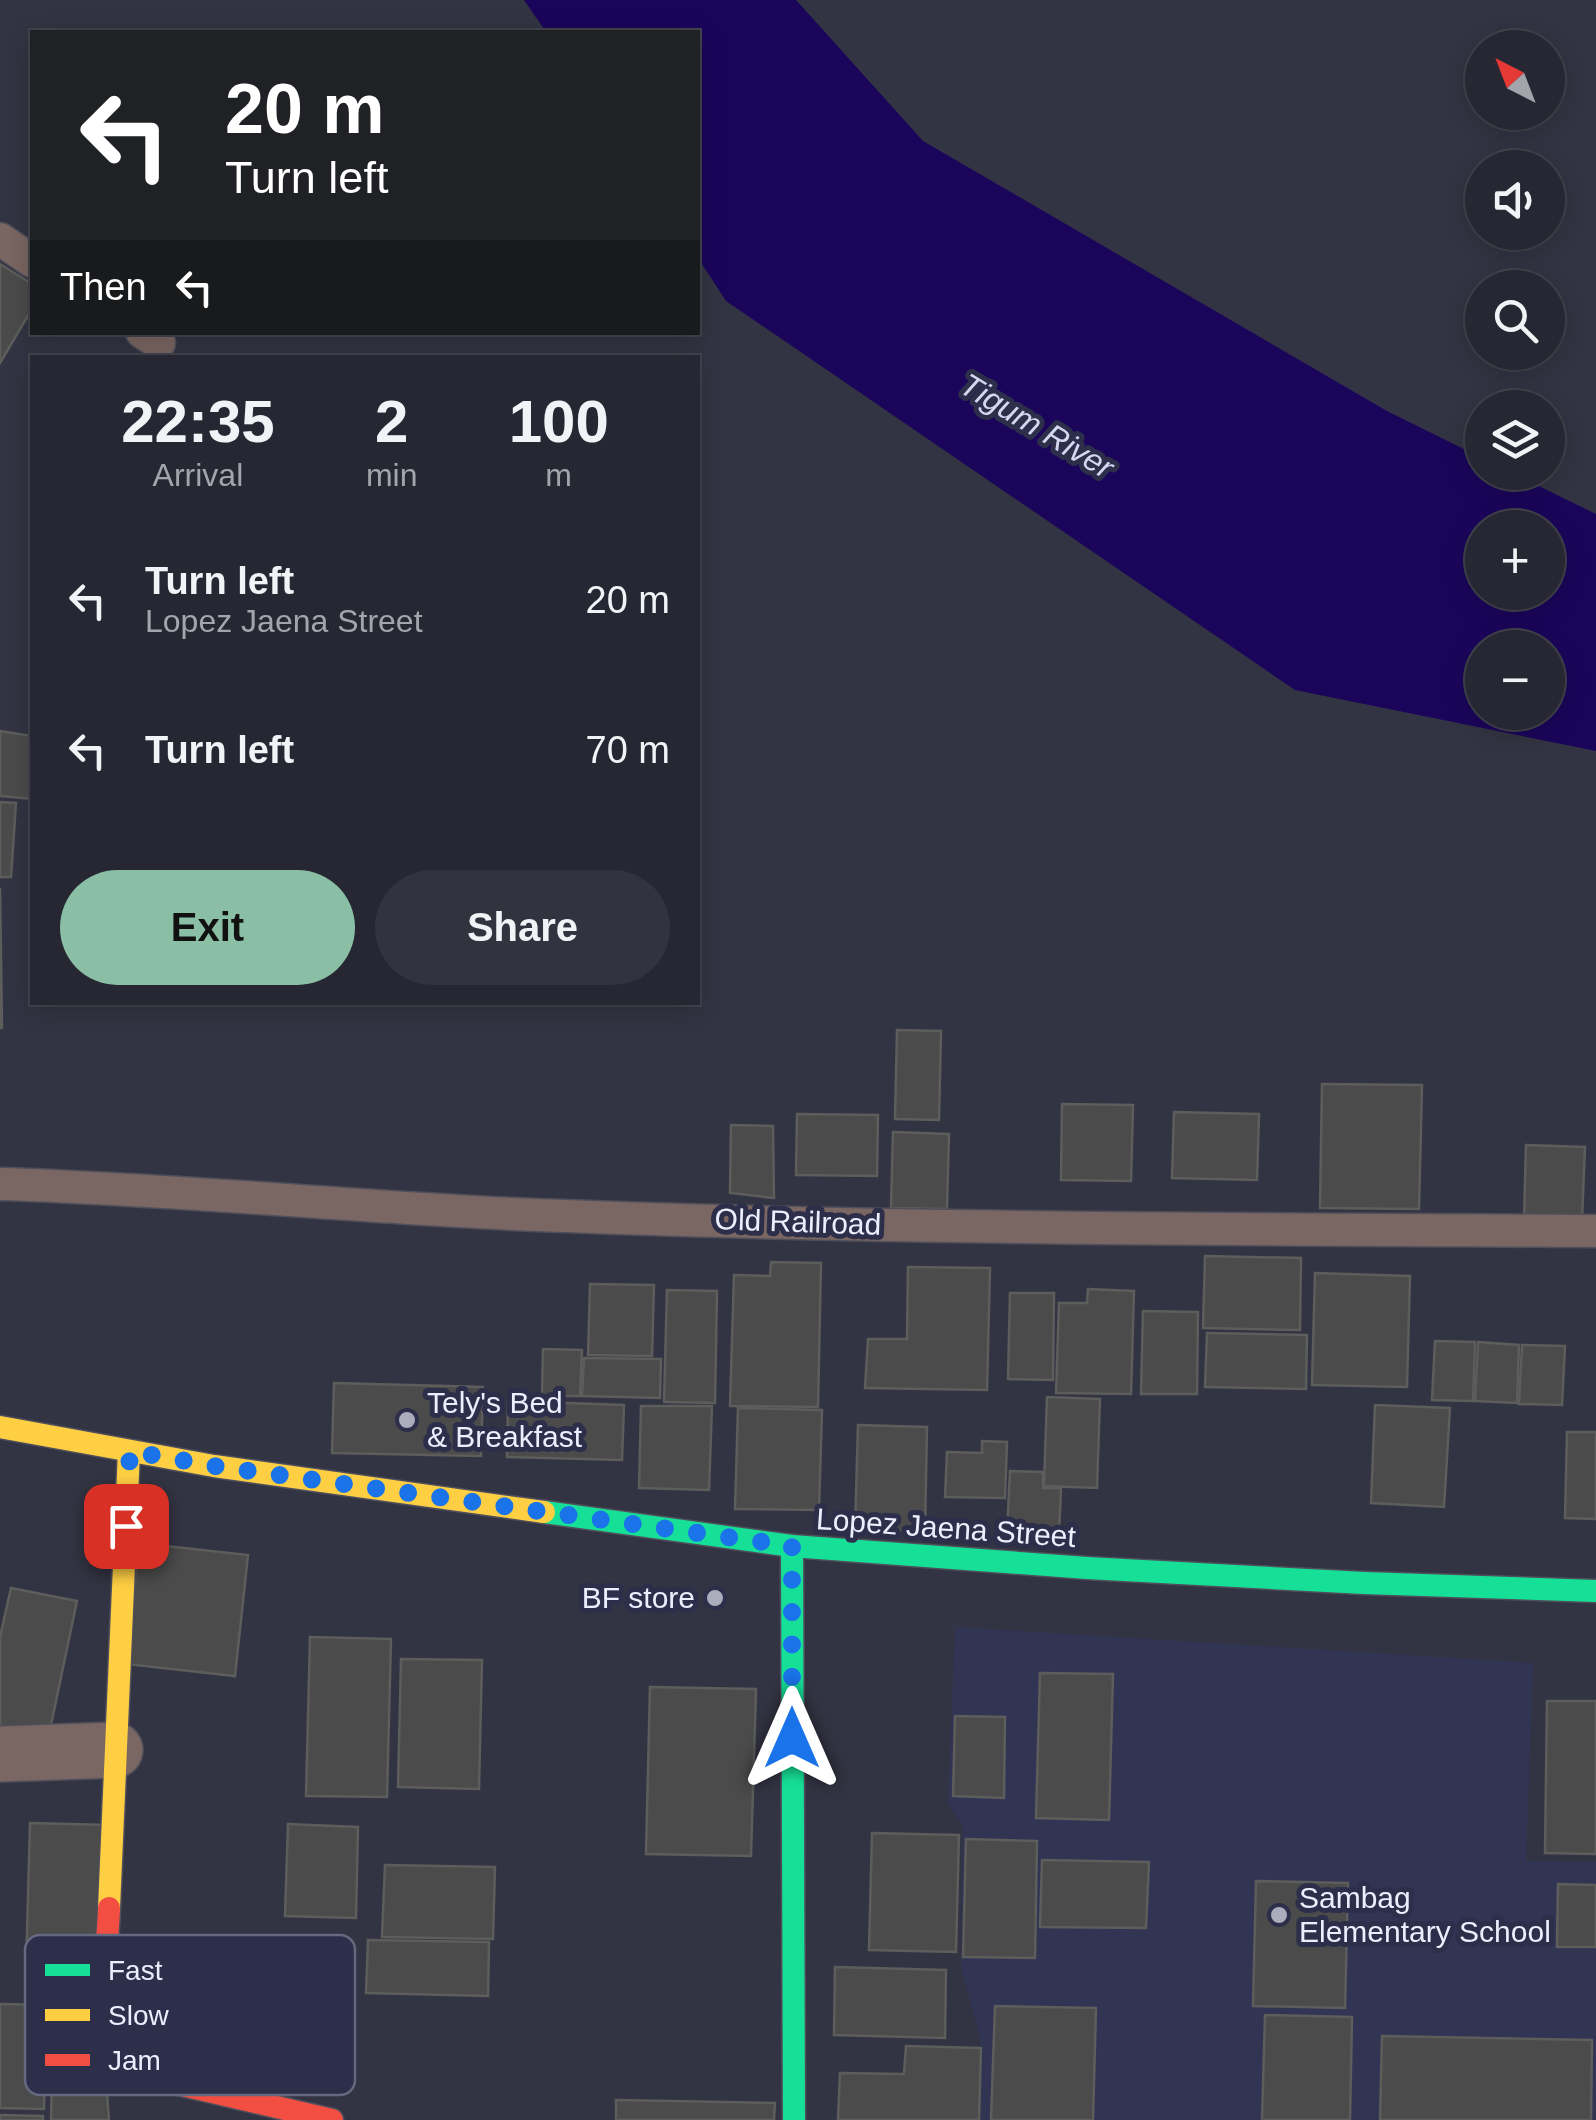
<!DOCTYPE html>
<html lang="en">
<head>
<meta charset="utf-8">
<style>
	body { margin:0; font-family:Helvetica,sans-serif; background:#32333e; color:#f1f3f6; height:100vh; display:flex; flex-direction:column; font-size:38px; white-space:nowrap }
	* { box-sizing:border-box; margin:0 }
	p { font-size:32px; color:#a4a5ac }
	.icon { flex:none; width:55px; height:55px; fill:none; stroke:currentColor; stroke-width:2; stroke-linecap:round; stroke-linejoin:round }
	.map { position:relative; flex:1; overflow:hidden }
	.drawer { position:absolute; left:30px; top:355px; width:670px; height:650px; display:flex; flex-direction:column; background:#262732; border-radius:0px; box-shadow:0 5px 25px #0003,0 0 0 2px #42444d }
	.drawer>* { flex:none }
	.top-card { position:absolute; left:30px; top:30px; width:670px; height:305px; border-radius:0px; box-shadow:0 5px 25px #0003,0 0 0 2px #42444d; background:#202124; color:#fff; overflow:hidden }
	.needle { width:65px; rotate:318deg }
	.controls { position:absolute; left:1465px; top:30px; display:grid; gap:20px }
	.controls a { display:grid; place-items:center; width:100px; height:100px; border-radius:50%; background:#262732; box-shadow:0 5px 25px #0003,0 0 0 2px #42444d; font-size:50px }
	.pin { position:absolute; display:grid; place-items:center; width:85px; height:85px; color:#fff; margin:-42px; border-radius:20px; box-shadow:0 5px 15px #0006 }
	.me { position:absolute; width:110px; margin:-55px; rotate:0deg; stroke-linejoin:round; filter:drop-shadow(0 0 8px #0008) }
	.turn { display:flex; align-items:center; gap:35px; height:210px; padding:0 30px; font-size:45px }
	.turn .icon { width:130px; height:130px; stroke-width:2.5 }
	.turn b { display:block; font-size:70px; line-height:85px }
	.then { display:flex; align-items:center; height:95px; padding:0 30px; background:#0003; gap:20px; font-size:38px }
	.eta { display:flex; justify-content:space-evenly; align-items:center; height:170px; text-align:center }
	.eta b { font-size:60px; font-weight:800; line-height:70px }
	.primary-button { display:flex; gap:20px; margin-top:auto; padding:20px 30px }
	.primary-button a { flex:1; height:115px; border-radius:60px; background:#8abfa5; color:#111; font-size:40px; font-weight:800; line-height:115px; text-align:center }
	.primary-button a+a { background:#32333e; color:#f1f3f6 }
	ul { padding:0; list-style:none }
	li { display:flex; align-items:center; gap:30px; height:150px; padding:0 30px }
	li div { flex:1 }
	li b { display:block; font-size:38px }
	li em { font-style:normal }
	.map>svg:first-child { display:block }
</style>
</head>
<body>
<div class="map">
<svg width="1596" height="2120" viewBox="0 0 1596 2120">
	<rect width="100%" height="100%" fill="#333443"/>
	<!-- built -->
	<polygon fill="#323454" points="955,1627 1533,1663 1526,1861 1596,1862 1596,2120 980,2120 980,2037 961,1968 963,1828 948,1802"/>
	<!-- water -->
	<path fill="#1b055b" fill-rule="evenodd" d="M524 0H796L923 141 1387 411 1482 458V472L1512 473 1596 514V751L1295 690 726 301 698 258V32H546ZM1482 528H1548V592H1482ZM1482 648H1548V712H1482Z"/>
	<!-- building -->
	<g fill="#4b4b4b" stroke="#5d5d5c" stroke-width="2.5">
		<polygon points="0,264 32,284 32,309 0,363"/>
		<polygon points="0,731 32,736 32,799 0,796"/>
		<polygon points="0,802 16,803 11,877 0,877"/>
		<polygon points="0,888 2,1028 0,1028"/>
		<polygon points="897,1030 941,1031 939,1120 895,1119"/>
		<polygon points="1322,1084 1422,1085 1419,1209 1320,1208"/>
		<polygon points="1062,1104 1133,1105 1131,1181 1061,1180"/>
		<polygon points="1174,1112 1259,1114 1257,1180 1172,1178"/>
		<polygon points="797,1114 878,1115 877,1176 796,1175"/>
		<polygon points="731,1125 773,1126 774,1198 730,1193"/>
		<polygon points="893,1132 949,1134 947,1209 891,1208"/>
		<polygon points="1526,1145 1585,1147 1582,1220 1524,1219"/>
		<polygon points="1205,1256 1301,1258 1300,1330 1203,1328"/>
		<polygon points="771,1262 821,1263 818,1407 730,1406 734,1275 770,1276"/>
		<polygon points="908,1267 990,1268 987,1390 865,1388 868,1339 907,1339"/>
		<polygon points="1315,1273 1410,1276 1407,1387 1312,1385"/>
		<polygon points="590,1284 654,1285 652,1356 588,1355"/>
		<polygon points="1088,1289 1134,1291 1131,1394 1056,1393 1059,1303 1087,1303"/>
		<polygon points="667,1290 717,1291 715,1403 664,1402"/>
		<polygon points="1010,1293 1054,1293 1053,1380 1008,1379"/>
		<polygon points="1143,1311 1198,1312 1197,1394 1141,1394"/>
		<polygon points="1207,1333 1307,1335 1306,1389 1205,1387"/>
		<polygon points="1435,1341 1475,1342 1473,1401 1432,1400"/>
		<polygon points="1478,1342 1519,1345 1517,1403 1475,1401"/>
		<polygon points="1522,1345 1565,1346 1562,1405 1519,1404"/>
		<polygon points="543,1349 582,1350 580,1396 542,1396"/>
		<polygon points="584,1358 661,1359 660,1398 582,1396"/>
		<polygon points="334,1383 483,1387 481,1456 332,1453"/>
		<polygon points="1047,1397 1100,1399 1097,1488 1044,1486"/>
		<polygon points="508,1401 624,1405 622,1460 507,1457"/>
		<polygon points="1375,1405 1450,1408 1444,1507 1371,1503"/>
		<polygon points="641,1406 712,1406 709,1490 639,1488"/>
		<polygon points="738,1408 822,1410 819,1510 735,1509"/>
		<polygon points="858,1425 927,1427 925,1531 855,1530"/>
		<polygon points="1567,1432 1596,1432 1596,1519 1565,1518"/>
		<polygon points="982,1441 1007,1442 1005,1498 945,1497 947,1452 982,1453"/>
		<polygon points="1010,1471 1043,1472 1043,1488 1061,1488 1059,1534 1007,1533"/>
		<polygon points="139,1543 248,1555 235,1676 126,1664"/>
		<polygon points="11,1588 77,1601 47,1744 0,1735 0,1637"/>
		<polygon points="310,1637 391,1639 387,1797 306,1796"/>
		<polygon points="401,1659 482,1660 479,1789 398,1787"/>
		<polygon points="1040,1673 1113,1674 1109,1820 1036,1818"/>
		<polygon points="650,1687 756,1689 751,1856 646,1854"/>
		<polygon points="1547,1701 1596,1701 1596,1854 1545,1853"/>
		<polygon points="955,1716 1005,1717 1004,1798 953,1796"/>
		<polygon points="30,1823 108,1825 104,1973 26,1970"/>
		<polygon points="288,1824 358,1827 356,1918 285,1916"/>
		<polygon points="872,1833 959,1835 956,1952 869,1950"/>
		<polygon points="966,1839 1037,1841 1035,1958 963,1957"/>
		<polygon points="1042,1860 1149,1862 1146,1928 1040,1927"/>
		<polygon points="385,1865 495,1867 493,1939 382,1937"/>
		<polygon points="1256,1881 1348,1883 1345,2008 1253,2006"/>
		<polygon points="1558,1884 1596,1885 1596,1947 1557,1947"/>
		<polygon points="368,1940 489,1942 488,1996 366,1993"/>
		<polygon points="835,1967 946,1970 945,2038 834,2035"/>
		<polygon points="54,1984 99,1986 109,2120 51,2120"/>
		<polygon points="0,2004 47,2005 44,2109 0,2108"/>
		<polygon points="995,2006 1096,2008 1093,2120 991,2120"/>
		<polygon points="1265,2015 1352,2017 1350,2120 1262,2120"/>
		<polygon points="1382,2036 1592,2040 1591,2120 1380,2120"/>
		<polygon points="906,2046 981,2048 979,2120 838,2120 840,2073 904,2074"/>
		<polygon points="616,2100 775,2103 774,2120 616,2120"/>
		<polygon points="0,2115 43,2116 43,2120 0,2120"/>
	</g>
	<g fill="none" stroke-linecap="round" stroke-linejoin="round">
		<!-- lane casing -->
		<g stroke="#4f4f5b" stroke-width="35">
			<g id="lane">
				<polyline points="0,239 32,261"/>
				<polyline points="142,332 159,343"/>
				<path d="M0 1184C171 1189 342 1206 513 1214 874 1229 1235 1229 1596 1231"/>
			</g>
		</g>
		<!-- street casing -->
		<g stroke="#4f4f5b" stroke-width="58">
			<polyline id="street" points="0,1754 115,1750"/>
		</g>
		<!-- fast casing -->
		<g stroke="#4f4f5b" stroke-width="25">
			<g id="fast">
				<polyline points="544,1512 792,1546 1087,1568 1364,1583 1596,1591"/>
				<polyline points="792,1546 794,2120"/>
			</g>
		</g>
		<!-- slow casing -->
		<g stroke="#4f4f5b" stroke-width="25">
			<g id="slow">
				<polyline points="0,1427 214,1466 544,1512"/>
				<polyline points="109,1908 129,1451"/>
			</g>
		</g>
		<!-- jam casing -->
		<g stroke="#4f4f5b" stroke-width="25">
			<path id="jam" d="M109 1908C108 1946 97 2016 115 2049 122 2061 133 2069 144 2076L332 2120"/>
		</g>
		<!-- lane -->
		<use href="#lane" stroke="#7a6662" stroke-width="32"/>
		<!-- street -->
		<use href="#street" stroke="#7a6662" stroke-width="55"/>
		<!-- fast -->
		<use href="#fast" stroke="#16e098" stroke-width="22"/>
		<!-- slow -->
		<use href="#slow" stroke="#ffcf43" stroke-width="22"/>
		<!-- jam -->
		<use href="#jam" stroke="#f24e42" stroke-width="22"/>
	</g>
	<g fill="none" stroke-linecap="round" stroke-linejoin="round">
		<!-- route -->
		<polyline stroke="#1a73e8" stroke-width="18" stroke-dasharray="0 32.4" points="126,1526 130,1451 214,1466 792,1546 792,1738"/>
	</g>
	<!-- markers -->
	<g fill="#abadbc" stroke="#2c2e4a" stroke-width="4">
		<circle cx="407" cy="1420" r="10"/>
		<circle cx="715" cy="1598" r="10"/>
		<circle cx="1279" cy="1915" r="10"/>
	</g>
	<g text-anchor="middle" stroke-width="10" stroke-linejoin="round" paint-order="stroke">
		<!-- street labels -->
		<g font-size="30" fill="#eceefd" stroke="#2c2e4a">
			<text transform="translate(798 1222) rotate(2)" y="10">Old Railroad</text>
			<text transform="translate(946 1528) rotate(4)" y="10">Lopez Jaena Street</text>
		</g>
		<!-- poi labels -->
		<g font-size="30" fill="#eceefd" stroke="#2c2e4a" text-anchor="start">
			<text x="427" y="1413">Tely's Bed<tspan x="427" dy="34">&amp; Breakfast</tspan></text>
			<text x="695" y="1608" text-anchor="end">BF store</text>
			<text x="1299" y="1908">Sambag<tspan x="1299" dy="34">Elementary School</tspan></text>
		</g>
		<!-- water labels -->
		<g font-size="32" font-style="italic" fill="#d4d7f0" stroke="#2c2e4a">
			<text transform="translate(1037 426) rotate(31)" y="11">Tigum River</text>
		</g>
	</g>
	<!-- legend -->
	<rect x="25" y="1935" width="330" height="160" rx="15" fill="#2c2e4a" stroke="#666880" stroke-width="2.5"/>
	<rect x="45" y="1964" width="45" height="12" fill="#16e098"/>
	<rect x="45" y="2009" width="45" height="12" fill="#ffcf43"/>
	<rect x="45" y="2054" width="45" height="12" fill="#f24e42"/>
	<g font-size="28" fill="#eceefd">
		<text x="108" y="1980">Fast</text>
		<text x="108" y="2025">Slow</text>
		<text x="108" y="2070">Jam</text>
	</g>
</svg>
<div class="controls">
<a><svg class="needle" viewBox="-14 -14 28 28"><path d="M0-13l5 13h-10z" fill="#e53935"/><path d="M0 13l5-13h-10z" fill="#a4a5ac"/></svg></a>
<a><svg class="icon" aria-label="sound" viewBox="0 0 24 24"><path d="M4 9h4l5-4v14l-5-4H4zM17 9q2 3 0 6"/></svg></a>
<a><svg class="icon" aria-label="search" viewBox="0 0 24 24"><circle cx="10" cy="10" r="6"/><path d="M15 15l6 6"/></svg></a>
<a><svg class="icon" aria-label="layers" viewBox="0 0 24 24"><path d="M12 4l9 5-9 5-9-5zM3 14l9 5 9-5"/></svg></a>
<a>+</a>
<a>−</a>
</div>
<div class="pin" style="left:126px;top:1526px;background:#d93025"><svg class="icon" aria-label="arrive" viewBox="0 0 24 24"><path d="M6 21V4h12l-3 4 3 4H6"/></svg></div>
<svg class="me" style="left:792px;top:1738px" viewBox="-20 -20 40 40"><path d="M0-17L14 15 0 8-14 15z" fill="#1a73e8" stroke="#fff" stroke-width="4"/></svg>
<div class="top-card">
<div class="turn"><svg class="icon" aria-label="left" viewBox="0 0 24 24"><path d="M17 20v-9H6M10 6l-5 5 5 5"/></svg><div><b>20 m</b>Turn left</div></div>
<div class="then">Then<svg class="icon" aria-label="left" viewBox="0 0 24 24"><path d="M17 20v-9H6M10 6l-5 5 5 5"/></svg></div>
</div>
<section class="drawer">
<div class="eta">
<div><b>22:35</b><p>Arrival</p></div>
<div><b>2</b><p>min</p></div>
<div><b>100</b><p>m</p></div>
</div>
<ul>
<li><svg class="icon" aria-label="left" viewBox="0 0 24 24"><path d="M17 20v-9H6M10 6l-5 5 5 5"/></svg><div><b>Turn left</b><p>Lopez Jaena Street</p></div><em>20 m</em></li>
<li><svg class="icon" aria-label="left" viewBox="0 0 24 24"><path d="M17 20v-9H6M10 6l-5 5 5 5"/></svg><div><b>Turn left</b></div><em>70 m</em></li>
</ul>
<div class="primary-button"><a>Exit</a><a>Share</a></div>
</section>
</div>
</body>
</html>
